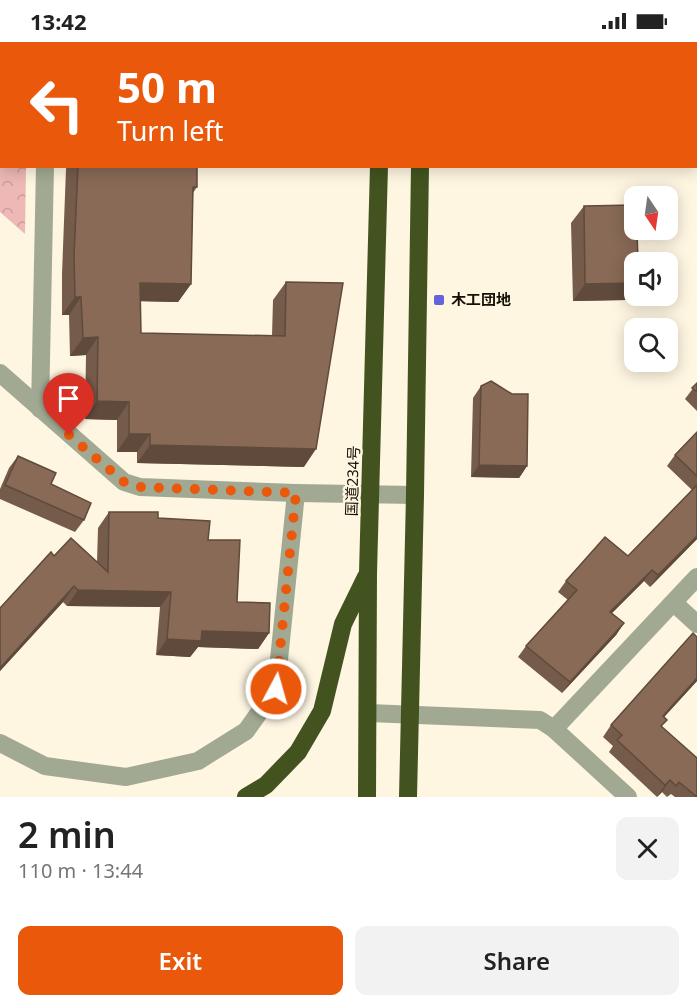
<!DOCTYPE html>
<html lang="en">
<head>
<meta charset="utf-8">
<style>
	body { margin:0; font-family:"Noto Sans","Noto Sans JP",sans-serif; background:#f2f2f2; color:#222; height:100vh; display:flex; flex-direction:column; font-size:22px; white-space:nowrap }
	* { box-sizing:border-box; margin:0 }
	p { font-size:20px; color:#767676 }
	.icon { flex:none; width:33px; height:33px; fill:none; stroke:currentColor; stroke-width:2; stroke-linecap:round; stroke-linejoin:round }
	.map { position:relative; height:755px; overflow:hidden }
	.drawer { display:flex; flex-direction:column; background:#fff; flex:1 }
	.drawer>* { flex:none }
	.hud { position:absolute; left:0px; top:0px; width:698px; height:126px; box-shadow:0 3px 15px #0003; background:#ea580c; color:#fff; overflow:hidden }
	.needle { width:39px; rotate:167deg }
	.tools { position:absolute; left:624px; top:144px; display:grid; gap:12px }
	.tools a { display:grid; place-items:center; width:54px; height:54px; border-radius:12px; background:#fff; box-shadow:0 3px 15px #0003; font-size:30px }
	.pin { position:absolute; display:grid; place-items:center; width:51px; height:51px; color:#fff; margin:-62px -26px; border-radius:50% 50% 50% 0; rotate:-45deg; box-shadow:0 0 6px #0007 }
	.pin .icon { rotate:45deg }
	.me { position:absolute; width:66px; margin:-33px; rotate:6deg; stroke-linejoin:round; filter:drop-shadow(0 0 4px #0008) }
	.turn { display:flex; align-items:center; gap:21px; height:126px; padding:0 18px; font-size:27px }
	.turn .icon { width:78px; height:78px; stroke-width:2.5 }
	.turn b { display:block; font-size:42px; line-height:51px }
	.round { display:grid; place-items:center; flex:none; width:63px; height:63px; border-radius:12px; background:#f2f2f2 }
	.head { display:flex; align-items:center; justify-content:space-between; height:102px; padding:0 18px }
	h1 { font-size:36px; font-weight:600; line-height:45px }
	.action { display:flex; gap:12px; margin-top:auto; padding:12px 18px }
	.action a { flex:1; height:69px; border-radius:12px; background:#ea580c; color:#fff; font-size:24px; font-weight:600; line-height:69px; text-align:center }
	.action a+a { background:#f2f2f2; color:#222 }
	.status { display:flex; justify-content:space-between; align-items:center; height:42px; padding:0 30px; background:#fff; direction:ltr }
	.status svg { height:16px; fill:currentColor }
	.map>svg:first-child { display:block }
</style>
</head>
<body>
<div class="status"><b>13:42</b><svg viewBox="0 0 49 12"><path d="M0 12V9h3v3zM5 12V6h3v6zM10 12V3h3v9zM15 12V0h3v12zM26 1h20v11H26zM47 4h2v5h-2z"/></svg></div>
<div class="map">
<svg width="697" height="755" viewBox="0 0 697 755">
	<defs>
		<pattern id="park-crowns" width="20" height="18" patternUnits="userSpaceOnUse" patternTransform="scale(1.5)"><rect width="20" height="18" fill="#edb8b5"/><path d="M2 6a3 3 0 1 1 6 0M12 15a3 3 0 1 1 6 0" fill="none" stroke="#ca9d9a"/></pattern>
	</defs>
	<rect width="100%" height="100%" fill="#fef6e1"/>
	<!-- park -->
	<polygon fill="url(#park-crowns)" points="0,0 27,0 2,2 2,124 26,125 25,192 0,170"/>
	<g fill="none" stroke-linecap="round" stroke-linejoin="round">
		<!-- street -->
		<g stroke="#a1a992" stroke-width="18">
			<polyline points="47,2 47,0"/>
			<polyline points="0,331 124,440 140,445 296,451 415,453"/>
			<polyline points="40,367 45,124"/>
			<polyline points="674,561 697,582"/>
			<polyline points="369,671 540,678 554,687 697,535"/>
			<polyline points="554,687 628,755"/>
			<polyline points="0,701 45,724 126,735 198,719 246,689 276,647 296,451"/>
		</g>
		<!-- highway -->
		<g stroke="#43531f" stroke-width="18">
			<polyline points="381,2 381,0"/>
			<polyline points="421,2 421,0"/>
			<polyline points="246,755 266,743 298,710 322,669 343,582 366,535"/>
			<polyline points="367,755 368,531 379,124"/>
			<polyline points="408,755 415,453 420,124"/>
		</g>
	</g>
	<!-- wall -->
	<g fill="#755b4a">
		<polygon points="106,0 143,0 143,2 105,2"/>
		<rect x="198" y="0" width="75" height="2"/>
		<polygon points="697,57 697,108 696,107 696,58"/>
		<polygon points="67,124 197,124 197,145 193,151 191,242 178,260 141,259 141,291 272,294 273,258 286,240 304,425 137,421 137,410 117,410 117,378 85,377 86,313 70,314 69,273 62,273 62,232 66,127"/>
		<polygon points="584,164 626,258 573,259 571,181"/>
		<polygon points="697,341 697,369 685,357"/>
		<polygon points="481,344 527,424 519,436 471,435 473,356"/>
		<polygon points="697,390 697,497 650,545 644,539 612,571 624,581 616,593 562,651 518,615 526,604 568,558 558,550 566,539 628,514 692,448 667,424 675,413"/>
		<polygon points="18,414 84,478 75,490 0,457 0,447 9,426"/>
		<polygon points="109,470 158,476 208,498 237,560 269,591 258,607 198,605 190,615 156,613 160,565 67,564 63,560 0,629 0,566 54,514 97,520 98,486"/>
		<polygon points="697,595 697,639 664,675 662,685 697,755 675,755 671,752 667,755 662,750 657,755 609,710 613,704 603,695 611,683"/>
	</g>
	<!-- shaded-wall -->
	<g fill="#5f4a3c">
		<polygon points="140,241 191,242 178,260 128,259"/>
		<polygon points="634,241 634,245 626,258 573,259 585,242"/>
		<polygon points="75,255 81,255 69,273 62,273"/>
		<polygon points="98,295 86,313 70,314 83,296"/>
		<polygon points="97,359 129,360 117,378 85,377"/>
		<polygon points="129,392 150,392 137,410 117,410"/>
		<polygon points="150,403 316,407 304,425 137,421"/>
		<polygon points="479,423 527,424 519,436 471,435"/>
		<polygon points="697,494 697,497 650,545 658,533"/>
		<polygon points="652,528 644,539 602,581 610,570"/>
		<polygon points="74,544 63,560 0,629 0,626"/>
		<polygon points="78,548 171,550 160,565 67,564"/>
		<polygon points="624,581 616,593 562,651 570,640"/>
		<polygon points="202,589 269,591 258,607 198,605 190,615 156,613 167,597"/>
		<polygon points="697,636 697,639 654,686 663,674"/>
		<polygon points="670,738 662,750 657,755 665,743"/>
	</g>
	<!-- building -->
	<g fill="#886a56" stroke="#5f4a3c" stroke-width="1.5">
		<rect x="114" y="0" width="29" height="2"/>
		<rect x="206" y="0" width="67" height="2"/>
		<polygon points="697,57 697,89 696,88 696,58"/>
		<polygon points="78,124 197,124 197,145 193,145 191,242 140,241 141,291 285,294 286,240 343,241 316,407 150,403 150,392 129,392 129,360 97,359 98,295 83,296 81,255 75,255 74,214"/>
		<polygon points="634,163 634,188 637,188 638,220 634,220 634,241 585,242 584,164"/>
		<polygon points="491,339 512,352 528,352 527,424 479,423 481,344"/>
		<polygon points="697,341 697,350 692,346"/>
		<polygon points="697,390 697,434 675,413"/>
		<polygon points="18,414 56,431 51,442 91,461 84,478 5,443"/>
		<polygon points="697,443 697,494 658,533 652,528 610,570 624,581 570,640 526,604 577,548 566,539 605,495 628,514"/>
		<polygon points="109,470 158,470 158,476 210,479 208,498 240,498 237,560 270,561 269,591 202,589 201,599 167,597 171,550 78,548 74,544 0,626 0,566 51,510 54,514 71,496 108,530"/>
		<polygon points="693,591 697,595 697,636 663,674 667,678 661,684 697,716 697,755 679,740 676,744 670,738 665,743 617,698 622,693 611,683"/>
	</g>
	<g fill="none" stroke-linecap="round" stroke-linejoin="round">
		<!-- route -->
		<polyline stroke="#ea580c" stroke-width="10" stroke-dasharray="0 18" points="69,393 124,440 140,445 296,451 276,647"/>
	</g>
	<!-- markers -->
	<rect fill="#6463dc" stroke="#fef6e1" stroke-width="2" x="433" y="252" width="12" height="12" rx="3"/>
	<g text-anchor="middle" stroke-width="5" stroke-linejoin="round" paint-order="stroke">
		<!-- poi labels -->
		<g font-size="15" font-weight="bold" fill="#130f04" stroke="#fef6e1" text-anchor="start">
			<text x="451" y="263">木工団地</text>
		</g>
		<!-- street labels -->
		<g font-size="15" fill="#130f04" stroke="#fef6e1">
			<text transform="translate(353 439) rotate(-88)" y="5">国道234号</text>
		</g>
	</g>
</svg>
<div class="tools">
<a><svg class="needle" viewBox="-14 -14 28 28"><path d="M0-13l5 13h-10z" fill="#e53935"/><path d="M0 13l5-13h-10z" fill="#767676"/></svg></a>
<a><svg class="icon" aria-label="sound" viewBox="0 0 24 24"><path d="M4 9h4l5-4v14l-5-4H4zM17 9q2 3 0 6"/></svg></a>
<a><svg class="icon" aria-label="search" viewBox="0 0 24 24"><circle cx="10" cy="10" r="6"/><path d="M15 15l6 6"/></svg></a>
</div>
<div class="pin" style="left:69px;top:393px;background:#d93025"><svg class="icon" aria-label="arrive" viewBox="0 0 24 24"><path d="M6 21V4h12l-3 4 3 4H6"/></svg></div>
<svg class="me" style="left:276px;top:647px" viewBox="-20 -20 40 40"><circle r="17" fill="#ea580c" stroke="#fff" stroke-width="3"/><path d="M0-11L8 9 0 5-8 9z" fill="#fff"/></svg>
<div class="hud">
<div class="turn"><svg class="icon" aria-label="left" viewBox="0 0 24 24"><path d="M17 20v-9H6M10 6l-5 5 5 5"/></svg><div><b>50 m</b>Turn left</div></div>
</div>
</div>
<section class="drawer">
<div class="head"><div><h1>2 min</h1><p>110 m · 13:44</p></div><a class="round"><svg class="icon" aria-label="close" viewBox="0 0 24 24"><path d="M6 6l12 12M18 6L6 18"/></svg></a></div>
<div class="action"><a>Exit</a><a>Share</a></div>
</section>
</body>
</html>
